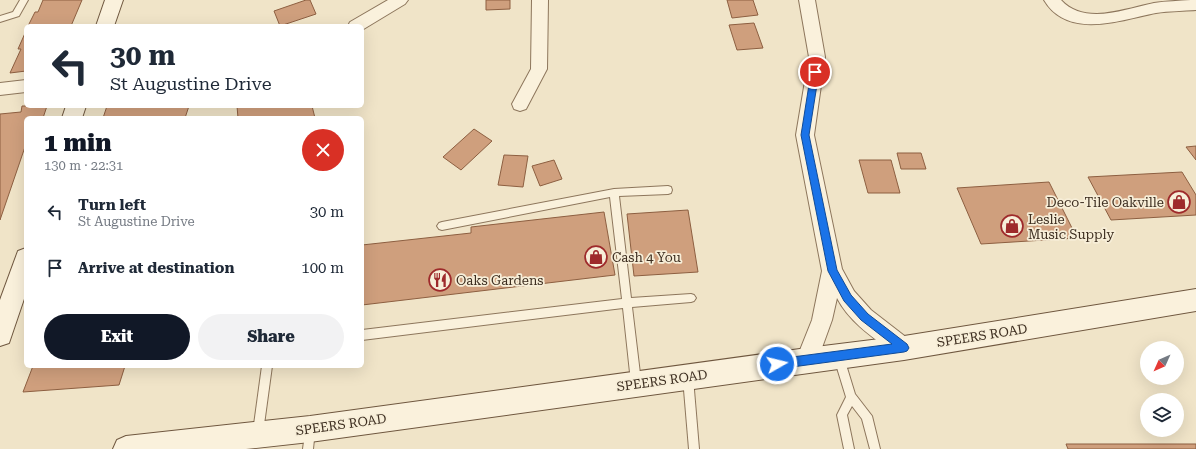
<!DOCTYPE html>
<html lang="en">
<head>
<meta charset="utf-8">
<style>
	body { margin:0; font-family:"Roboto Serif",serif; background:#f2f2f3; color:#1f2937; height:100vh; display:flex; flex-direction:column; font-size:15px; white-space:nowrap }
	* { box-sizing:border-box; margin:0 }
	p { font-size:13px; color:#747a83 }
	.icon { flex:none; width:22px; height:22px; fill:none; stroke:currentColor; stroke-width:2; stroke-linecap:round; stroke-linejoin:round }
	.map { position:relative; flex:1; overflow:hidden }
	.sheet { position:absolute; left:24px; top:116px; width:340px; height:252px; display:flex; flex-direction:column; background:#fff; border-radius:6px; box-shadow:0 4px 16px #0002 }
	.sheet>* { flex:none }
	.hud { position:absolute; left:24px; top:24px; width:340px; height:84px; border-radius:6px; box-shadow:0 4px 16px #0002; background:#fff; color:#1f2937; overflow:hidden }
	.needle { width:26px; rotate:225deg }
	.fabs { position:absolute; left:1140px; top:341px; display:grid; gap:8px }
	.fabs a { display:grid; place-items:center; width:44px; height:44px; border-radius:50%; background:#fff; box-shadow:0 4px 16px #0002; font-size:20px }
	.pin { position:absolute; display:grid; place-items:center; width:34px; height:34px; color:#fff; margin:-17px; border:2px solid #fff; border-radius:50%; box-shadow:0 1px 4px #0007 }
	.me { position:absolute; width:44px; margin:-22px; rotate:82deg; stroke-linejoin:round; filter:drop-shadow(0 0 3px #0008) }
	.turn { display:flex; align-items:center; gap:14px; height:84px; padding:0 20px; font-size:18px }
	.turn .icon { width:52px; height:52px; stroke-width:2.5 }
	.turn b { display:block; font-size:28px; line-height:34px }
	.round { display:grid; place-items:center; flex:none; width:42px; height:42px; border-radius:21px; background:#f2f2f3 }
	.summary { display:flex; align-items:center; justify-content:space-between; height:68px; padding:0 20px }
	h1 { font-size:24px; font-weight:800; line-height:30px; color:#111827 }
	.cta { display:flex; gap:8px; margin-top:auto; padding:8px 20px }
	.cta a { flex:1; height:46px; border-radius:24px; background:#111827; color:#fff; font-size:16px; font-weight:800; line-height:46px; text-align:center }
	.cta a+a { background:#f2f2f3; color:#1f2937 }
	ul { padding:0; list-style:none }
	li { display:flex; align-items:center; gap:12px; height:56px; padding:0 20px }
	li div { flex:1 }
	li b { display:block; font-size:15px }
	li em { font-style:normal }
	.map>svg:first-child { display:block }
</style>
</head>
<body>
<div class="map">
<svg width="1196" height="449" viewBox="0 0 1196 449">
	<rect width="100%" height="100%" fill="#f0e4c8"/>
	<!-- building -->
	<g fill="#cf9f7d" stroke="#8d5f41">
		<polygon points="43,0 82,0 71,26 28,26 35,12 38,12"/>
		<polygon points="306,0 310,0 316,14 280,26 274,11"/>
		<polygon points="486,0 510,0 510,9 486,10"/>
		<polygon points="727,0 753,0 758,15 732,18"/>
		<polygon points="754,23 763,48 737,50 729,25"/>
		<polygon points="26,31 26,71 10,73 21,49 18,49"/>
		<polygon points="22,106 47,106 43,118 26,118 26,144 0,220 0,114 21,112"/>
		<polygon points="107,106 189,106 185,118 103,118"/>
		<polygon points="237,106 312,106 315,118 238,118"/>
		<polygon points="474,129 492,141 461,170 443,157"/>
		<polygon points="1196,146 1196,160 1186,147"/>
		<polygon points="897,153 921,153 926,169 901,169"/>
		<polygon points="504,155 528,156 523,187 498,185"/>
		<polygon points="554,160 562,179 540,186 532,166"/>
		<polygon points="859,160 891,160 900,193 868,193"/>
		<polygon points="1182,172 1196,195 1196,215 1111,220 1088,177"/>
		<polygon points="1049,182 1077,238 981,244 957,188"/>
		<polygon points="688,210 698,272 634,276 627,214"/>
		<polygon points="604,212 615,275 362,305 362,245 471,233 471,227"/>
		<polygon points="33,366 125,366 119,385 23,392"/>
		<polygon points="1066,444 1196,444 1196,449 1068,449"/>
	</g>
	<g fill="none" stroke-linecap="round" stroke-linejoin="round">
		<!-- service casing -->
		<g stroke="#8d765c" stroke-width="2">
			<g id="service">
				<polygon points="20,0 28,0 19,16 0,22 0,16 13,12"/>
				<polygon points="668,186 671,187 672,190 671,193 668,194 619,196 631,298 691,294 694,295 696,298 694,301 691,302 632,307 641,382 640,386 636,387 632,386 631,382 623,308 362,340 362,330 622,299 610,197 442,230 439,229 437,226 439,223 442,222 614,189"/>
				<polygon points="839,353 843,355 844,358 855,394 872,416 880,449 870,449 862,419 852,406 847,415 854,449 844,449 837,415 846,397 834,358 835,355"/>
				<polygon points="262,366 272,366 263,432 262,436 258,437 254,436 253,432"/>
				<polygon points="688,373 692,374 693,378 699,449 689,449 683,378 684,374"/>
				<polygon points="310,425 314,426 315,430 313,449 303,449 306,426"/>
			</g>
		</g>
		<!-- minor casing -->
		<g stroke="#8d765c" stroke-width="2">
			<g id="minor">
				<polygon points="388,0 408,0 405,4 362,30 362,26 348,26 350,22"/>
				<polygon points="532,0 548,0 547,69 526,109 520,111 514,109 512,104 531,69"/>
				<path d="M799 0H815L825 57 814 135 842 269 854 291 871 310 911 341 915 348 911 355 904 358 897 355C875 339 850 323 837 298L832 320 815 367 807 370 799 367 796 360 812 320 822 271 796 135 809 57Z"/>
				<path d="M1044 0H1061C1085 26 1125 9 1154 3 1166 1 1179 1 1191 0H1196V10C1183 11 1169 11 1156 13 1120 20 1068 40 1044 0Z"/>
				<polygon points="26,80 26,92 0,95 0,83"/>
			</g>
		</g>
		<!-- secondary casing -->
		<g stroke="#6f573f" stroke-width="2">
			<g id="secondary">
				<polygon points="105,0 123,0 114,26 96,26"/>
				<polygon points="66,106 86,106 82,118 62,118"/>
				<polygon points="26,248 26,293 9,343 0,346 0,300 18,251"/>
				<polygon points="1196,289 1196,311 904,360 310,442 246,449 113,449 117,440 126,436 310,416 807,348 904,336"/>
			</g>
		</g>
		<!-- service -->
		<use href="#service" fill="#faf1dc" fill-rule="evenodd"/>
		<!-- minor -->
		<use href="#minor" fill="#faf1dc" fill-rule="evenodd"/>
		<!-- secondary -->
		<use href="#secondary" fill="#faf1dc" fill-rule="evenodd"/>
	</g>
	<!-- route -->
	<polygon fill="#1a73e8" stroke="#114b97" points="815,69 819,72 809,135 837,270 851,295 868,314 907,344 909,348 907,351 904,352 777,369 773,367 772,364 773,360 777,359 892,344 861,320 844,301 828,271 801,135 811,72"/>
	<!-- icons -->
	<defs>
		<g id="shop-ring" transform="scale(1.15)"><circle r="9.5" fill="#f7eed8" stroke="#9e2a2b" stroke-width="1.5"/><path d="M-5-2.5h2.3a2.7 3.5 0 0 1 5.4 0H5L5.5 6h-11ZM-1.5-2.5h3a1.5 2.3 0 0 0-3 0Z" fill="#9e2a2b"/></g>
		<g id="restaurant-ring" transform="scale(1.15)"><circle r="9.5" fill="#f7eed8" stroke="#9e2a2b" stroke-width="1.5"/><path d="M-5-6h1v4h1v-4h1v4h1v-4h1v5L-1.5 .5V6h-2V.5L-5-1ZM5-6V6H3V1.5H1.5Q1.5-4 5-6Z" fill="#9e2a2b"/></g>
	</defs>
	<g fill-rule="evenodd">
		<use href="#shop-ring" x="1179" y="202"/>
		<use href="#shop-ring" x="1012" y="226"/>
		<use href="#shop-ring" x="596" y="257"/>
		<use href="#restaurant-ring" x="440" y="280"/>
	</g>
	<g text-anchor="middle" stroke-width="3.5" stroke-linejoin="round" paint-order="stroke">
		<!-- poi labels -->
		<g font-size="13" fill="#3d2e20" stroke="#f7eed8" text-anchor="start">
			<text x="1164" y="207" text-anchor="end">Deco-Tile Oakville</text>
			<text x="1028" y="224">Leslie<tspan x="1028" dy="15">Music Supply</tspan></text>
			<text x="612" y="262">Cash 4 You</text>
			<text x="456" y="285">Oaks Gardens</text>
		</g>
		<!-- street labels -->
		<g font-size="13" fill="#3d2e20" stroke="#f7eed8">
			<text transform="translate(982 335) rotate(-9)" y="5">SPEERS ROAD</text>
			<text transform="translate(662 380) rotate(-8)" y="5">SPEERS ROAD</text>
			<text transform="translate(341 424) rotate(-8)" y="5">SPEERS ROAD</text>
		</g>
	</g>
</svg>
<div class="fabs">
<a><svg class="needle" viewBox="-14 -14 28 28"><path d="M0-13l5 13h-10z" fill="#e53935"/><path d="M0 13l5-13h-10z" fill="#747a83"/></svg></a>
<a><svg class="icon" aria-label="layers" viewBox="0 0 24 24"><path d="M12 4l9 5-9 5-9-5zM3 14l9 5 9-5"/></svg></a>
</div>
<div class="pin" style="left:815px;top:72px;background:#d93025"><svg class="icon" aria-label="arrive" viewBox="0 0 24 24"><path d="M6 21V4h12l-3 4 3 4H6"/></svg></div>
<svg class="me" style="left:777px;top:364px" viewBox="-20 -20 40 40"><circle r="17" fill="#1a73e8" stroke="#fff" stroke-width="3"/><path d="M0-11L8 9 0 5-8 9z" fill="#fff"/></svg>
<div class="hud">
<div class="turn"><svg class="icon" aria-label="left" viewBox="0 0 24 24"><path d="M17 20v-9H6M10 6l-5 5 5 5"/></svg><div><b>30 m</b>St Augustine Drive</div></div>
</div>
<section class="sheet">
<div class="summary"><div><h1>1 min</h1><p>130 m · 22:31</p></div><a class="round" style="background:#d93025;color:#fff"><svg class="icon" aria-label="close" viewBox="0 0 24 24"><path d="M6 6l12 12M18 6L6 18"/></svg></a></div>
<ul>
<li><svg class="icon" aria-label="left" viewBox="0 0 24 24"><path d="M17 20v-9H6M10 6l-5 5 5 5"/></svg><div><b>Turn left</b><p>St Augustine Drive</p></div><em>30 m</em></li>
<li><svg class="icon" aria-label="arrive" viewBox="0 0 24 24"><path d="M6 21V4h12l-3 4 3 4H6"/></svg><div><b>Arrive at destination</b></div><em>100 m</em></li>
</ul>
<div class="cta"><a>Exit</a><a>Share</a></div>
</section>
</div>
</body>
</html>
